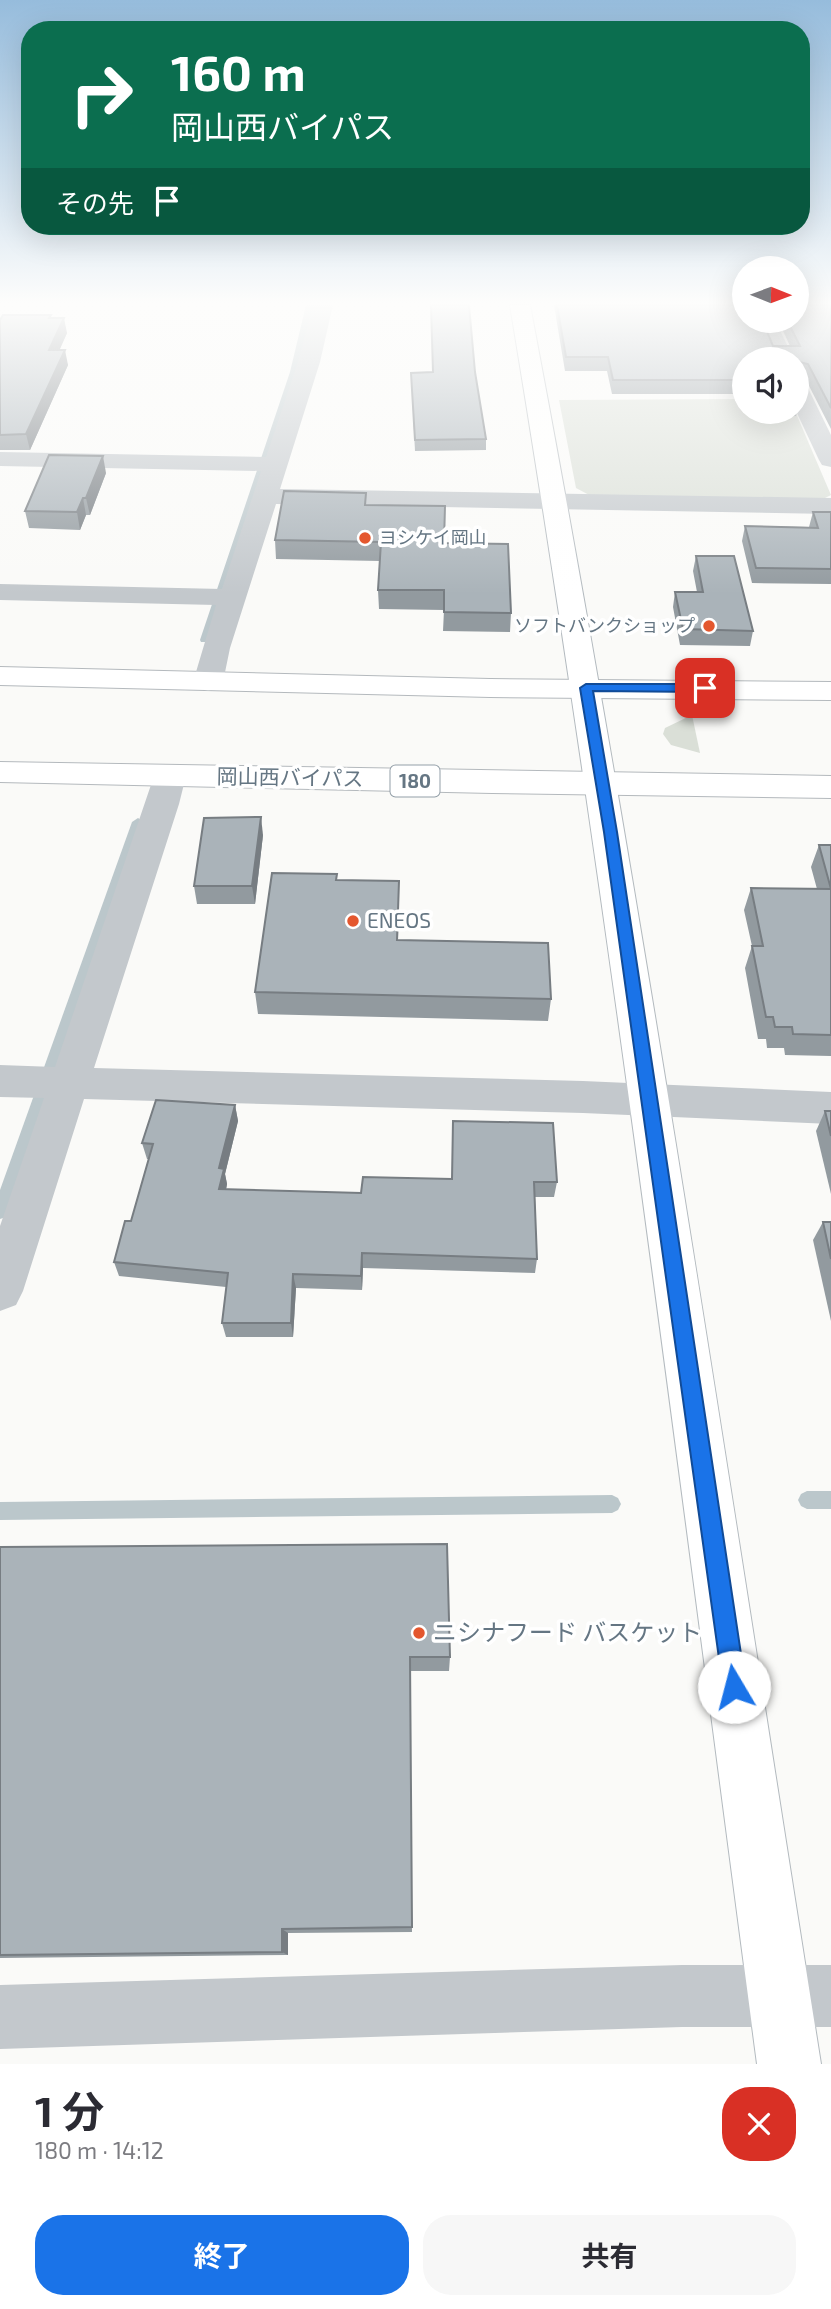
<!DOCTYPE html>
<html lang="ja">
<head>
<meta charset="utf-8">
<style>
	body { margin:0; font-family:"Exo 2","Noto Sans JP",sans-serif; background:#f7f7f7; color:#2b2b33; height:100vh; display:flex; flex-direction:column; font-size:26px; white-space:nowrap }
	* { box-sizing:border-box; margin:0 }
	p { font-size:23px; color:#7c7c81 }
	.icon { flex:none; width:38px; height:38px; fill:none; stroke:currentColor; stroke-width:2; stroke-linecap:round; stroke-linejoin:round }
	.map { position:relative; height:2064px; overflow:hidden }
	.panel { display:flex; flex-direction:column; background:#fff; flex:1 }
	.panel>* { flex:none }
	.banner { position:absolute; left:21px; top:21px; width:789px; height:214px; border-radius:28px; box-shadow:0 7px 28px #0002; background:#0b6e4f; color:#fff; overflow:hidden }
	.needle { width:46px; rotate:91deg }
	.buttons { position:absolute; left:732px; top:256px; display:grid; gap:14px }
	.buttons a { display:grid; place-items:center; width:77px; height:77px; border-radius:50%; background:#fff; box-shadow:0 7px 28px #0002; font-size:35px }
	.pin { position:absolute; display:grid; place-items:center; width:60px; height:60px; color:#fff; margin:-30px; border-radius:14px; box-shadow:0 4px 10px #0006 }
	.me { position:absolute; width:77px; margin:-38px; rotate:352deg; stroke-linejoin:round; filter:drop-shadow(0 0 5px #0008) }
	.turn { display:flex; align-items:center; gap:24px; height:147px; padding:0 35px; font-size:32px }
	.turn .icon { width:91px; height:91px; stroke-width:2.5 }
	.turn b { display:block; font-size:49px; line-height:60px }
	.then { display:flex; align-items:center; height:66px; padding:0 35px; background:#0003; gap:14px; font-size:26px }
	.round { display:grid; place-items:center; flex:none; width:74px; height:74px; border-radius:28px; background:#f7f7f7 }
	.overview { display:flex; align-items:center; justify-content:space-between; height:119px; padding:0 35px }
	h1 { font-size:42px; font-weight:700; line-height:52px }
	.primary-button { display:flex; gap:14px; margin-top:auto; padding:14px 35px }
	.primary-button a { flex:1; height:80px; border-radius:28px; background:#1a73e8; color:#fff; font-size:28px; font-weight:700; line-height:80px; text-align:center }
	.primary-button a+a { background:#f7f7f7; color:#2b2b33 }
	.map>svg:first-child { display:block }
</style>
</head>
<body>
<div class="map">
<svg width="831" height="2064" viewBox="0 0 831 2064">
	<rect width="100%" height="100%" fill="#fafaf8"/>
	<!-- green -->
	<g fill="#dadfd7">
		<polygon points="744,399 744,411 795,411 831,495 821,500 591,496 576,488 559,400"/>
		<polygon points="692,715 700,753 671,745 663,734 665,728"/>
	</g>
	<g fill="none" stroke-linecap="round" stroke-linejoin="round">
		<!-- stream -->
		<g fill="#bbc7cb" fill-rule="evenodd">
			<polygon points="306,305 314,305 298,372 210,640 209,642 201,642 200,640 290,372"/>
			<polygon points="138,818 144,822 8,1212 6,1217 0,1219 0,1190 132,822"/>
			<polygon points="807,1491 831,1491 831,1509 807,1509 801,1506 798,1500 801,1494"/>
			<polygon points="612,1495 618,1498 621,1504 618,1510 612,1513 0,1520 0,1502"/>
		</g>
		<!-- secondary casing -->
		<g stroke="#b3babf" stroke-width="2">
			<path id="secondary" d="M510 305H530C641 889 728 1477 821 2064H757C679 1477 607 890 510 305Z"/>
		</g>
		<!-- highway casing -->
		<g stroke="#b4b9bd" stroke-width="2">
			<g id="highway">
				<polygon points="0,667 490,679 831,682 831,700 490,697 0,685"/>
				<polygon points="0,762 831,776 831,798 492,793 0,782"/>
			</g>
		</g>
		<!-- street -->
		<g fill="#c3c8cc" fill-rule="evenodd">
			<polygon points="313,305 333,305 320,362 280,489 831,498 831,514 276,504 230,648 223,682 218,688 208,691 198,688 193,682 216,605 0,600 0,584 222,589 261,471 0,466 0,452 266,457 298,362"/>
			<polygon points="755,320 775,320 794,359 772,359"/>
			<polygon points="796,379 804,381 807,386 831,435 831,467 822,465 819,460 796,411"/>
			<polygon points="170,766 181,769 186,776 179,804 94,1068 583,1081 831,1092 831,1124 583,1113 84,1099 23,1291 16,1305 0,1311 0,1226 44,1098 0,1097 0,1065 55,1067 154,776 159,769"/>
			<polygon points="682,1965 831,1965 831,2027 682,2027 0,2049 0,1985"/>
		</g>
		<!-- secondary -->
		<use href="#secondary" fill="#fff" fill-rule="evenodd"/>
		<!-- highway -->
		<use href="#highway" fill="#fff" fill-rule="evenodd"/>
	</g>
	<!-- wall -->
	<g fill="#929a9f">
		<polygon points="554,305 744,305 773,346 790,346 778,320 796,320 831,305 831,429 805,378 797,377 799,402 796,416 780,417 778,411 796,411 796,359 744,359 744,394 612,394 607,371 565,371"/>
		<polygon points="51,315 51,318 67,333 59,350 68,365 30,450 0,450 0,320"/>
		<polygon points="475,372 486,439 486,450 415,451 411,373"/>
		<polygon points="106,473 90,515 86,515 80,530 29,528 25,511"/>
		<polygon points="366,505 444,543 511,613 510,632 443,631 444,610 379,609 378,590 380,561 276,559 275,540"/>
		<polygon points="813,512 831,512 831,584 752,583 742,541 745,526 809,527"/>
		<polygon points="696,556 753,631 750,646 680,645 673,607 675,592 697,592 693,571"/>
		<polygon points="263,835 255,904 197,904 194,886"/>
		<polygon points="819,845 831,845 831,1056 785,1055 784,1048 767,1048 766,1039 758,1039 745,968 752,946 744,910 751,888 817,889 811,867"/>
		<polygon points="337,880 399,903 398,940 551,999 548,1021 258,1014 255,992"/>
		<polygon points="235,1105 238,1121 225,1174 227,1184 226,1190 361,1193 363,1177 557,1182 554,1197 535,1197 537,1259 535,1273 363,1268 362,1290 296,1288 293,1337 226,1337 222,1323 226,1287 119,1276 114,1262 131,1221 149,1159 147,1159 142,1143"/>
		<polygon points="825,1111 831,1111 831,1194 816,1131"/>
		<polygon points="823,1222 831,1222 831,1321 813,1240"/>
		<polygon points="0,1547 450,1657 449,1671 410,1671 412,1932 288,1933 288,1955 0,1958"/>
	</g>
	<!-- shaded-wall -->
	<g fill="#777d82">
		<polygon points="64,318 67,333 53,365 49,350"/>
		<polygon points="65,350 68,365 30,450 26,434"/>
		<polygon points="103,456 106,473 90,515 86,498"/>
		<polygon points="83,498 86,515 80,530 77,512"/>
		<polygon points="261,817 263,835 255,904 252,886"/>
		<polygon points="399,881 399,903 397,962 397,940"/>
		<polygon points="235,1105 238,1121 225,1174 227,1184 223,1205 219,1189 219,1168"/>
		<polygon points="362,1253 363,1268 362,1290 361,1276"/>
		<polygon points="293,1274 296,1288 293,1337 291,1323"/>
		<polygon points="282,1929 288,1933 288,1955 282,1952"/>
	</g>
	<!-- building -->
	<g fill="#aab3b9" stroke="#777d82" stroke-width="2">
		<polygon points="431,305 469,305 475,372 486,439 415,440 411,373 433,372"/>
		<polygon points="557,305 744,305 744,320 762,320 773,346 800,346 787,320 796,320 796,305 831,305 831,408 808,364 800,362 797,365 799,402 796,402 796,359 744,359 744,380 613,380 608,357 566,357"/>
		<polygon points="3,315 51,315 49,318 64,318 49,350 65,350 26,434 0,435 0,320"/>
		<polygon points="49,455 103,456 86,498 83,498 77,512 25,511"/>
		<polygon points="284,491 366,493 365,505 445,506 444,543 508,544 511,613 444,612 444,590 378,590 381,542 275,540"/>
		<polygon points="813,512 831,512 831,569 756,568 745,526 818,528"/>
		<polygon points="696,556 734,556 753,631 683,629 675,592 703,592"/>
		<polygon points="261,817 252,886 194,886 204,818"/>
		<polygon points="819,845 831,845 831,1035 793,1034 792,1027 775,1027 773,1017 766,1017 752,946 763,946 751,888 831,889"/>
		<polygon points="272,873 337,874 336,880 399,881 397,940 548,943 551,999 255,992"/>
		<polygon points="156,1100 235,1105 219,1168 224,1169 219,1189 361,1193 363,1177 452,1179 453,1121 553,1123 557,1182 534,1182 537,1259 362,1253 361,1276 293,1274 291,1323 222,1323 228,1273 114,1262 125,1221 131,1221 153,1144 142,1143"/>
		<polygon points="825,1111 831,1111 831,1136"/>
		<polygon points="823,1222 831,1222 831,1259"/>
		<polygon points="447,1544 450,1657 410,1657 412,1927 282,1929 282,1952 0,1955 0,1547"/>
	</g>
	<!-- sky -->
	<linearGradient id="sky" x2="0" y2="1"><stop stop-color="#96bcdc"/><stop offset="0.51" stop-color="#fdfdfc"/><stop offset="1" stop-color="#fdfdfc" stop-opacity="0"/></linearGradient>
	<rect width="831" height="594" fill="url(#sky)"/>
	<!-- route -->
	<polygon fill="#1a73e8" stroke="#114b97" stroke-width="2" points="586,684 705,684 711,688 705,692 593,691 617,832 746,1687 742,1695 734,1698 726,1695 723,1687 604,832 580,688"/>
	<!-- markers -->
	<g fill="#e4572e" stroke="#fff" stroke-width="2.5">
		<circle cx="365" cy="538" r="7"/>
		<circle cx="709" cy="626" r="7"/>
		<circle cx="353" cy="921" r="7"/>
		<circle cx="419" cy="1633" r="7"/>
	</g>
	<g text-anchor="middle" stroke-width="7" stroke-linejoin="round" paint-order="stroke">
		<!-- far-poi labels -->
		<g font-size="18" fill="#657683" stroke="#fff" text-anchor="start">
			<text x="379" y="544">ヨシケイ岡山</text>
			<text x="695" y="632" text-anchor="end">ソフトバンクショップ</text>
		</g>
		<!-- shield labels -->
		<rect fill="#fff" stroke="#939fa8" stroke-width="2" x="390.5" y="765.5" width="49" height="31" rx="5"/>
		<g font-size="19" font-weight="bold" fill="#657683">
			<text x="415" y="788">180</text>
		</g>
		<!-- street labels -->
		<g font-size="21" fill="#657683" stroke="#fff">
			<text transform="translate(290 778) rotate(1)" y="7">岡山西バイパス</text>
		</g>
		<!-- poi labels -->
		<g font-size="21" fill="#657683" stroke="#fff" text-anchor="start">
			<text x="367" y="928">ENEOS</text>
		</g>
		<!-- near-poi labels -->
		<g font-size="24" fill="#657683" stroke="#fff" text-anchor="start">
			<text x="433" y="1641">ニシナフード バスケット</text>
		</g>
	</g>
</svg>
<div class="buttons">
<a><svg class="needle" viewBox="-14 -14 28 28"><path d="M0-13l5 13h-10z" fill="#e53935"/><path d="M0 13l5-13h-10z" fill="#7c7c81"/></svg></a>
<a><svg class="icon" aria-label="sound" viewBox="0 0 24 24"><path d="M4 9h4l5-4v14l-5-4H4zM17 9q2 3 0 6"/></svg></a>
</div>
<div class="pin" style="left:705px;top:688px;background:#d93025"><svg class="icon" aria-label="arrive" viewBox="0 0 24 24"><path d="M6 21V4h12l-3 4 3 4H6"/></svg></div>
<svg class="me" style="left:734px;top:1687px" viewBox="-20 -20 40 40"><circle r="19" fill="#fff"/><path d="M0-13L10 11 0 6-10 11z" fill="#1a73e8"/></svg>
<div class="banner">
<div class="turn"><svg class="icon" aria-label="right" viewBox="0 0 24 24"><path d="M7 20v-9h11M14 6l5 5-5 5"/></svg><div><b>160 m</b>岡山西バイパス</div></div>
<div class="then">その先<svg class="icon" aria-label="arrive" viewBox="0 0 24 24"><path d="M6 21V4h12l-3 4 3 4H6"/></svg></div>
</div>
</div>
<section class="panel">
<div class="overview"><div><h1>1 分</h1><p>180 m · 14:12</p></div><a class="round" style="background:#d93025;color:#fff"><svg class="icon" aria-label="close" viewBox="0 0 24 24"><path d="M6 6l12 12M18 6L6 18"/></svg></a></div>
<div class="primary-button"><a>終了</a><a>共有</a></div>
</section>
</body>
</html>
